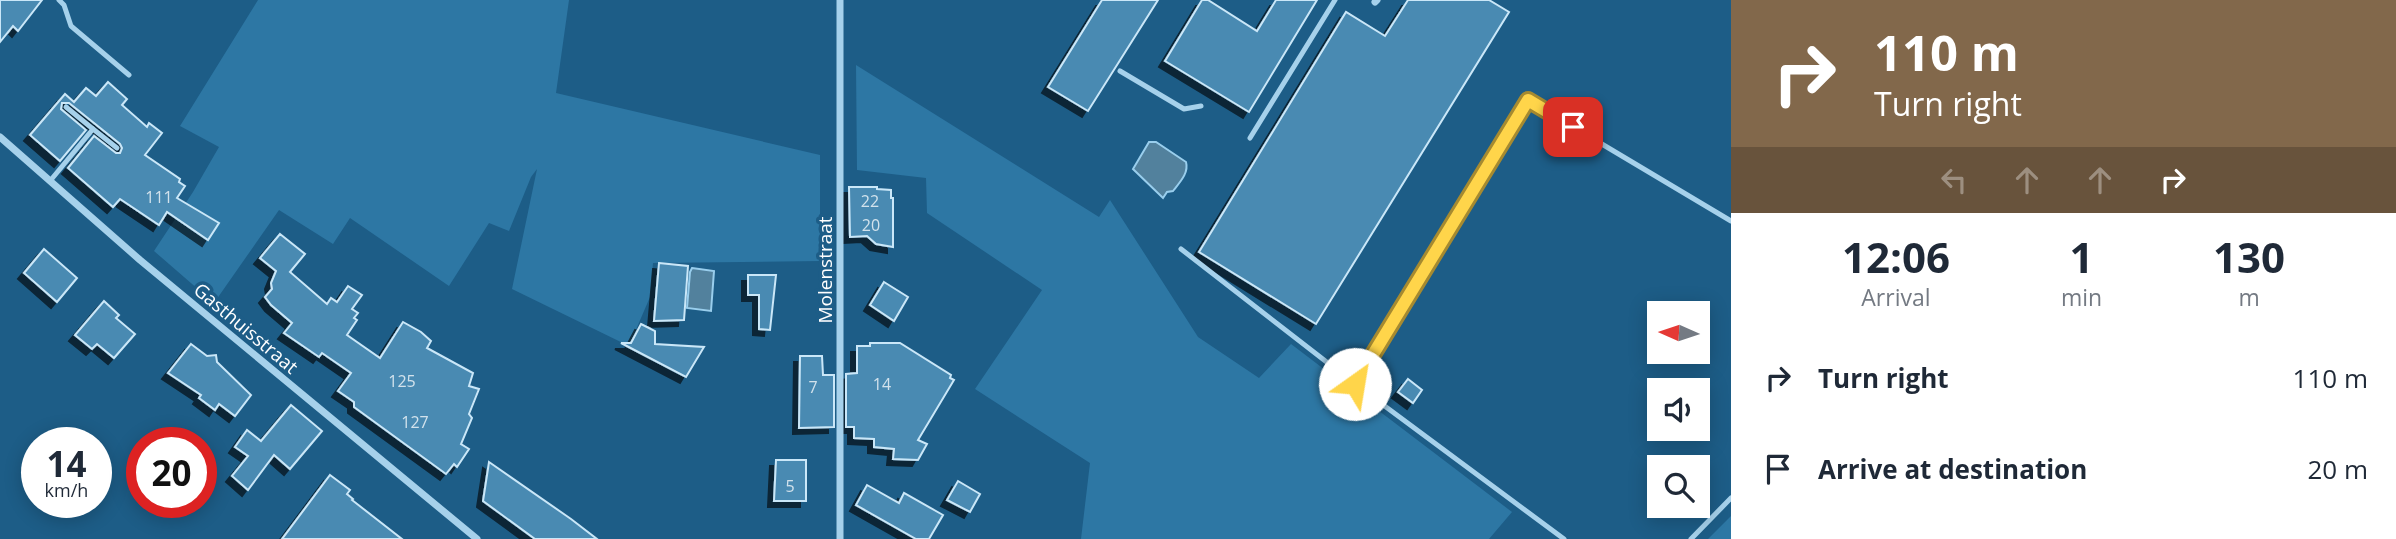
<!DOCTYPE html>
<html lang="en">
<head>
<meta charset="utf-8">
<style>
	body { margin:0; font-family:"Open Sans",sans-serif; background:#f6f6f7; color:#1f2937; height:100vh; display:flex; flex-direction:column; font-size:26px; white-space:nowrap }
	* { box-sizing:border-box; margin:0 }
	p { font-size:23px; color:#747a83 }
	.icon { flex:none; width:38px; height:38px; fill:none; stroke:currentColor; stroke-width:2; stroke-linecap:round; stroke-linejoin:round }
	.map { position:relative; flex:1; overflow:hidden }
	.details { display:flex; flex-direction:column; background:#fff; width:665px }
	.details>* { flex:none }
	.hud { background:#82684b; color:#fff; overflow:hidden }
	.needle { width:46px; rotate:273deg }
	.controls { position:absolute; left:1647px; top:301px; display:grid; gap:14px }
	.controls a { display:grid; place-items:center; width:63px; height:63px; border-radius:0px; background:#fff; box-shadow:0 4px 18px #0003; font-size:35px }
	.speed { position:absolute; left:21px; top:427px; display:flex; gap:14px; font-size:35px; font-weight:700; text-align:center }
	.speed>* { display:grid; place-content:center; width:91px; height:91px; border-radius:50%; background:#fff; box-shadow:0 4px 18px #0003; line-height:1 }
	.speed small { font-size:18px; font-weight:400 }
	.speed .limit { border:10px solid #d22; background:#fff; color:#111 }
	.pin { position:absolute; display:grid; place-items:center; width:60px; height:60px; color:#fff; margin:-30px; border-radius:14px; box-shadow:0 4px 10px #0006 }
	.me { position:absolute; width:77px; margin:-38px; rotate:32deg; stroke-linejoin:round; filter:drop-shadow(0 0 5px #0008) }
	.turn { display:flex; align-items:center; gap:24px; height:147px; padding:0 28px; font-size:32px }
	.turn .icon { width:91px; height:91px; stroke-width:2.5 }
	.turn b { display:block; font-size:49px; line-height:60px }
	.lanes { display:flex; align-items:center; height:66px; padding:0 28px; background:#0003; justify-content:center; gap:35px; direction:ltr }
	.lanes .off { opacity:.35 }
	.eta { display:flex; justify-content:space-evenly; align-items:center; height:119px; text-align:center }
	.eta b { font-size:42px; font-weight:700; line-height:49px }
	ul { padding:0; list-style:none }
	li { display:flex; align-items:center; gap:21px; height:91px; padding:0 28px }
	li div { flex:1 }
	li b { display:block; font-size:26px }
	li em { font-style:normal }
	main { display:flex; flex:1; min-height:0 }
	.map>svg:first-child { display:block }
</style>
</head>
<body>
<main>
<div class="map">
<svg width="1731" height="539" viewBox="0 0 1731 539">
	<defs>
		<filter id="shadow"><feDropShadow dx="-6" dy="6" stdDeviation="0" flood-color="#0009"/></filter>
	</defs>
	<rect width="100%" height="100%" fill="#1d5d87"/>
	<!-- green -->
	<g fill="#2d77a4">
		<polygon points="258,0 569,0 556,93 820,155 820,261 653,263 650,297 629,346 512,289 537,169 531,177 509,231 489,223 449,286 350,218 333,244 279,210 214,303 154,251 193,192 219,147 180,126"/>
		<polygon points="856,65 1099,217 1110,200 1198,337 1259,378 1291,344 1512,512 1489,539 1081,539 1090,463 975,389 1042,290 927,213 926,178 857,170"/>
		<polygon points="1731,516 1731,539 1708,539"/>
	</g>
	<!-- water -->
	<g fill="#52819d" stroke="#99ceed" stroke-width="2">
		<path d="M1149 142H1156L1186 162C1189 173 1180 182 1173 191L1167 192 1163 198 1133 169Z"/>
		<polygon points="692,268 714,271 711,311 687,308 690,272"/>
	</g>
	<!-- building -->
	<g fill="#4a8ab2" stroke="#cae7f8" stroke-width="2" filter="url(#shadow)">
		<polygon points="0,0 42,0 18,31 13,26 0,42"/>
		<polygon points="1102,0 1158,0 1088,111 1048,87"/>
		<polygon points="1202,0 1208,0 1257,31 1276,0 1317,0 1249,112 1165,61"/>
		<polygon points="1408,0 1489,0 1509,12 1316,324 1199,252 1346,12 1385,36"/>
		<polygon points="108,82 127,99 122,105 147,127 149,123 162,133 145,155 180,179 179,182 185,186 177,198 219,223 208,240 167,212 159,225 120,199 113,207 68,168 94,136 116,153 120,153 122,148 120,144 69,103 62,103 61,109 86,130 60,161 30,135 65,94 74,102 86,88 96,96"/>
		<polygon points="849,187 877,187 877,189 891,190 891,198 893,198 893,247 876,244 867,236 850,237"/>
		<polygon points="280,234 305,254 290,272 327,304 331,298 337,302 348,286 362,295 352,309 358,313 354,318 357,320 347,335 380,358 403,322 421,332 431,341 427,348 473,373 469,386 479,389 469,414 472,418 461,444 469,449 457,467 454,464 446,474 354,407 354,402 338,391 351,373 322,353 319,357 284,333 292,323 271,305 265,297 272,289 271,283 276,271 260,258"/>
		<polygon points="44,249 77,278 57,302 24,273"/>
		<polygon points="659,263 688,266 684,320 654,321"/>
		<polygon points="748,275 776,275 770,330 759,329 759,295 748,295"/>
		<polygon points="884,282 908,297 894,321 870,305"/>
		<polygon points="104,301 119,315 116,318 135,334 114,358 97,344 92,349 75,335"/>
		<polygon points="641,324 655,331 655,344 704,347 686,377 621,343 631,343"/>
		<polygon points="870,343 900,343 951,375 950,378 954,380 918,440 927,444 918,460 893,459 894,449 874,447 874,439 854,438 854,427 846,427 846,374 857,373 857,346 870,346"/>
		<polygon points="191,344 207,356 216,355 217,362 251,395 235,416 219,404 215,410 199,398 201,395 168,373"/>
		<polygon points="800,356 822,356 823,375 834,375 834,427 799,428"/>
		<polygon points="1408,379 1422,390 1413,403 1398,392"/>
		<polygon points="291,405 322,431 290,469 274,455 248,490 232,476 248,456 235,447 247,430 261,441"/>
		<polygon points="776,460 806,460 806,501 774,501"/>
		<polygon points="489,462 571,519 597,539 535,539 498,512 483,501"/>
		<polygon points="330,475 350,490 347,494 353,499 352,500 402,539 282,539"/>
		<polygon points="958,481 980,494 970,512 947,500"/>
		<polygon points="867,485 899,503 904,493 943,515 929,539 916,539 856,505"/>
	</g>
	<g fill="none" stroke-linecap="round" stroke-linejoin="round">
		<!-- service -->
		<g stroke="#a6d1eb" stroke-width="5">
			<polyline points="59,0 64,5 71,26 129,75"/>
			<polyline points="1120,71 1184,109 1201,106"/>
			<polyline points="66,107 93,129"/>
			<polyline points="1250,138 1335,0"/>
			<polyline points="50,181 93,129 117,148"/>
			<polyline points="1181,249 1355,384"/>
			<polyline points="1564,539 1355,384 1528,100 1731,221"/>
			<polyline points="1691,539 1731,498"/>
		</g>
		<!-- minor -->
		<g stroke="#a6d1eb" stroke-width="7">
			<polyline points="840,0 840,539"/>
			<polyline points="1375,2 1377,0"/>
			<polyline points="0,137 140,260 477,539"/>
		</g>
	</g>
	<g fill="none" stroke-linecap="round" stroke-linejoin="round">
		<!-- route casing -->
		<g stroke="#a68a30" stroke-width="18">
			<polyline id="route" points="1355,384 1528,100 1573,127"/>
		</g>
		<!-- route -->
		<use href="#route" stroke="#ffd54a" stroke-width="12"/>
	</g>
	<g text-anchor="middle" stroke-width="7" stroke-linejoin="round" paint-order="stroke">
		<!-- number labels -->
		<g font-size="16" fill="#d2e2ec">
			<text x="159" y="203">111</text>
			<text x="870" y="207">22</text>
			<text x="871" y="231">20</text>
			<text x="402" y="387">125</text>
			<text x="882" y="390">14</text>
			<text x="813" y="393">7</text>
			<text x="415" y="428">127</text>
			<text x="790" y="492">5</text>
		</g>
		<!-- street labels -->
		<g font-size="19" fill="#fff" stroke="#1d5d87">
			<text transform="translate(825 270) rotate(-90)" y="7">Molenstraat</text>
			<text transform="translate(246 328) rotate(40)" y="7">Gasthuisstraat</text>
		</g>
	</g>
</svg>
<div class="controls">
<a><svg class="needle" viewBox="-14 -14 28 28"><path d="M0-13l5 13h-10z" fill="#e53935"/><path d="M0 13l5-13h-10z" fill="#747a83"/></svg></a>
<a><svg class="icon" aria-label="sound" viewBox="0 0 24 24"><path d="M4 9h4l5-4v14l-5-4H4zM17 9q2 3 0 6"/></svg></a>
<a><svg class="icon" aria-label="search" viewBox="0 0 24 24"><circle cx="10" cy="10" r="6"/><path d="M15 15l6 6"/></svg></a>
</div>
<div class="speed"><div>14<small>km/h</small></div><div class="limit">20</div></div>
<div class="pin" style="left:1573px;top:127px;background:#d93025"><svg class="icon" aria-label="arrive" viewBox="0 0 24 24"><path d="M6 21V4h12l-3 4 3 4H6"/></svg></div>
<svg class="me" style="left:1355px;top:384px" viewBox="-20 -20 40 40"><circle r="19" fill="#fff"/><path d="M0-13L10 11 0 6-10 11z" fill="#ffd54a"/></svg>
</div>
<section class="details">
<div class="hud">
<div class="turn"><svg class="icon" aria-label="right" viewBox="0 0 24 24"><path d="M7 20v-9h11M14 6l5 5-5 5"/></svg><div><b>110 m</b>Turn right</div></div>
<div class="lanes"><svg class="icon off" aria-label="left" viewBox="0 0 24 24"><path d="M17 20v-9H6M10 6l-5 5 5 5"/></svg><svg class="icon off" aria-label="ahead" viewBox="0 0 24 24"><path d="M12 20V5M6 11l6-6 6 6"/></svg><svg class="icon off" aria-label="ahead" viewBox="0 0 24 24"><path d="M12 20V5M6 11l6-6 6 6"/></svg><svg class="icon" aria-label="right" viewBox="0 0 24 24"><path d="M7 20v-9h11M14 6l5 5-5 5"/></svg></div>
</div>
<div class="eta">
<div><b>12:06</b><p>Arrival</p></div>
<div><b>1</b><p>min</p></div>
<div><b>130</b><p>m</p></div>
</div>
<ul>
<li><svg class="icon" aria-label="right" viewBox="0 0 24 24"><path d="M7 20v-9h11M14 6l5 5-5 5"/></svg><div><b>Turn right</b></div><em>110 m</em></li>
<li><svg class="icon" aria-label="arrive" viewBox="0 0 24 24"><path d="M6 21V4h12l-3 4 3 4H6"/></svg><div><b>Arrive at destination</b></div><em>20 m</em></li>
</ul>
</section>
</main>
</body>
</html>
